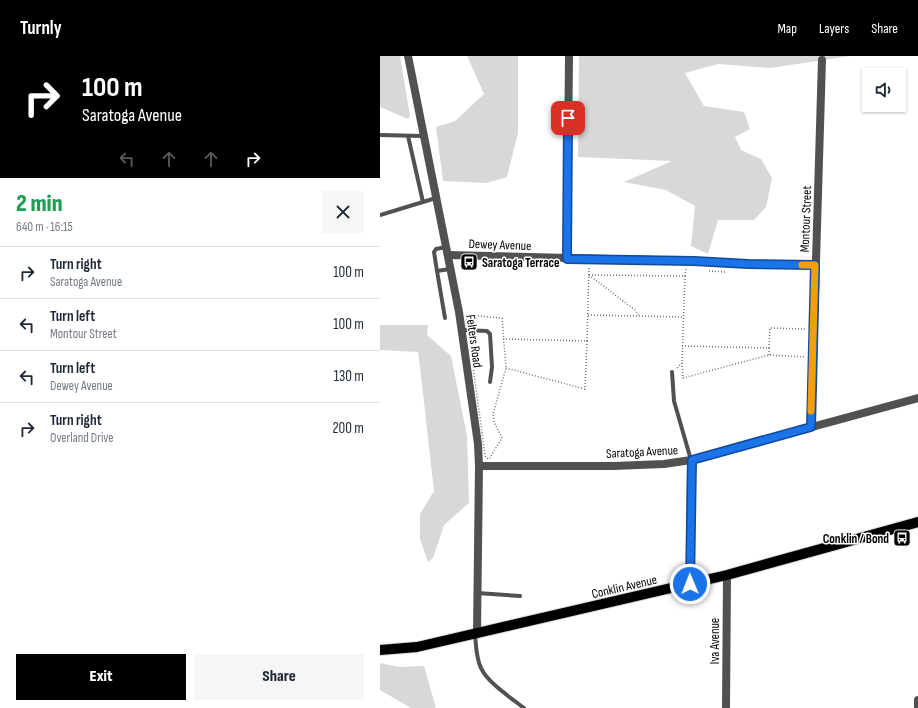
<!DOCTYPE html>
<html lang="en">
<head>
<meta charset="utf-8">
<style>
	body { margin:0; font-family:"Sofia Sans Condensed",sans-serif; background:#f6f6f7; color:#1f2937; height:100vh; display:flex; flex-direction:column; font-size:15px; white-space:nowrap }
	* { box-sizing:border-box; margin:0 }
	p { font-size:13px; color:#747a83 }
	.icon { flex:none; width:22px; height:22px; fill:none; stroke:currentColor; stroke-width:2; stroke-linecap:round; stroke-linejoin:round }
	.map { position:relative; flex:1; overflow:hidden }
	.side { display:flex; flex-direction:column; background:#fff; width:380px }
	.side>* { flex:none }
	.top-card { background:#000; color:#fff; overflow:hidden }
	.controls { position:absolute; left:482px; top:12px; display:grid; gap:8px }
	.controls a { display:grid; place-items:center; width:44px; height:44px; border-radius:0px; background:#fff; box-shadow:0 1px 3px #0004; font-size:20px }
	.pin { position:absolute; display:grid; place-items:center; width:34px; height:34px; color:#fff; margin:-17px; border-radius:8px; box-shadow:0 2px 6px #0006 }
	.me { position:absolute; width:44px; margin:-22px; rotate:359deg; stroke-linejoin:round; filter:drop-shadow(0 0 3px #0008) }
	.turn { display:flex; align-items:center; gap:14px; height:84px; padding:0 16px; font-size:18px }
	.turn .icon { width:52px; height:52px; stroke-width:2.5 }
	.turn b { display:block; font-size:28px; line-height:34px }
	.lanes { display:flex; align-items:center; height:38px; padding:0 16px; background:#0003; justify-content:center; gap:20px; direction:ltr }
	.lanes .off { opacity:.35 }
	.round { display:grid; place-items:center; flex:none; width:42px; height:42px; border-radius:0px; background:#f6f6f7 }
	.summary { display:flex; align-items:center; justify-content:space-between; height:68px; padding:0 16px }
	h1 { font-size:24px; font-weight:800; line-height:30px; color:#1e9e55 }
	.cta { display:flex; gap:8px; margin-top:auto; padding:8px 16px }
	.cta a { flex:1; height:46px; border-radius:0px; background:#000; color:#fff; font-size:16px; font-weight:800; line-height:46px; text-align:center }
	.cta a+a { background:#f6f6f7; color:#1f2937 }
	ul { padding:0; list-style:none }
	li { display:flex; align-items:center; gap:12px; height:52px; padding:0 16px; border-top:1px solid #e0e1e3 }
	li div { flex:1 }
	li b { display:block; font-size:15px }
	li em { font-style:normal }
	header { display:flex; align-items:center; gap:24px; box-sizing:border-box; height:56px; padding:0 20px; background:#000; color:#fff }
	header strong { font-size:19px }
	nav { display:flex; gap:22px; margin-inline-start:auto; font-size:14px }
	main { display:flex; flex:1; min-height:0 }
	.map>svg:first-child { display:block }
</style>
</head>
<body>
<header>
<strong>Turnly</strong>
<nav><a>Map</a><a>Layers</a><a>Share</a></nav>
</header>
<main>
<section class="side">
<div class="top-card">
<div class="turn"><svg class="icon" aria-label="right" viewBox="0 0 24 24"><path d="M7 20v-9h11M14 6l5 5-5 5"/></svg><div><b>100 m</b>Saratoga Avenue</div></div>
<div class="lanes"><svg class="icon off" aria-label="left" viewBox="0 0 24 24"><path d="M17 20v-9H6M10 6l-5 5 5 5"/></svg><svg class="icon off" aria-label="ahead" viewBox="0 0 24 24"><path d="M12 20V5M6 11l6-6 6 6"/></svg><svg class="icon off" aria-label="ahead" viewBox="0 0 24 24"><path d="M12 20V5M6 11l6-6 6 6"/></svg><svg class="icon" aria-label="right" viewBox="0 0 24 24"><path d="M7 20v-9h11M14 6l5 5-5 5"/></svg></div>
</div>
<div class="summary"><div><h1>2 min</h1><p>640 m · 16:15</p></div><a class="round"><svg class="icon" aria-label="close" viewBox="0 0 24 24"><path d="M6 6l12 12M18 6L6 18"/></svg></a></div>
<ul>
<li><svg class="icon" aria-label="right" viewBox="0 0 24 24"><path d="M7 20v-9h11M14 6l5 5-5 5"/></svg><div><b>Turn right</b><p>Saratoga Avenue</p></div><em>100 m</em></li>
<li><svg class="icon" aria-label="left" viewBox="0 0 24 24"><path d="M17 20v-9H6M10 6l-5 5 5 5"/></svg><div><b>Turn left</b><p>Montour Street</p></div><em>100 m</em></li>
<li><svg class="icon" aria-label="left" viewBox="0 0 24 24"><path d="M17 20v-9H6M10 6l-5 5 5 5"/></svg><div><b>Turn left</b><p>Dewey Avenue</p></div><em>130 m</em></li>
<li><svg class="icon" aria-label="right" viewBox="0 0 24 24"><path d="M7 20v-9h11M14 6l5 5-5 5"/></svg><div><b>Turn right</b><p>Overland Drive</p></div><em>200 m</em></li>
</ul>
<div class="cta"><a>Exit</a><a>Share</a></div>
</section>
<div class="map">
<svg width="538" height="652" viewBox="0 0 538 652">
	<rect width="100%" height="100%" fill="#fff"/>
	<!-- green -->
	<g fill="#d8d8d8">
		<polygon points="0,0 20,0 30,60 28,63 0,51"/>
		<polygon points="87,0 138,0 138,77 127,121 107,127 63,125 56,71 75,65 104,38"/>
		<polygon points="199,0 470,0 390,12 338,8 305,17 324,50 364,56 370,73 355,81 361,94 381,103 392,122 386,151 374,164 338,164 328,198 311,190 315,150 286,134 244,126 292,105 198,101"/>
		<polygon points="0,269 48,269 47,279 71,300 87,380 89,447 64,469 53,502 48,506 40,483 40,458 54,435 40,311 38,296 0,294"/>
		<polygon points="0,607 19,611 44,610 56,652 31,652 0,634"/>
	</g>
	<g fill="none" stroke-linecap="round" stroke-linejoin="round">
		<!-- primary casing -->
		<g stroke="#dbdbdb" stroke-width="12">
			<polyline id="primary" points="0,594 37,591 347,519 538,466"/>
		</g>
		<!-- path -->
		<g stroke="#737373" stroke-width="1.5" stroke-dasharray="1 2" stroke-linecap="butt">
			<polyline points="329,215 345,216"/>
			<polyline points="209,219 305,220 302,307 297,312"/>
			<polyline points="209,219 255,254 259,260"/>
			<polyline points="305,220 306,212"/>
			<polygon points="86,259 122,262 126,312 113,358 114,366 122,382 109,403 106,402 105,399"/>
			<polyline points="208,259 303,261"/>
			<polyline points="123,283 207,285 205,333 126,312"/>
			<polyline points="207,285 209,211"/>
			<polyline points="302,290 389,292 389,299"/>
			<polyline points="389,292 390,272 426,273"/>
			<polyline points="302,307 303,322 389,299 426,301"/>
		</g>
		<!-- lane -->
		<g stroke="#515151" stroke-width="4">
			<polyline points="0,79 43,80"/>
			<polyline points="28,80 43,146"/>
			<polyline points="0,159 56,142"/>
			<polyline points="57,215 54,196 56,193 66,191"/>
			<polyline points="65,262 57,215 70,213"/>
			<polyline points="82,274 107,275 110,278 112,311 110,326"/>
			<polyline points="292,316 294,345 311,404"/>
			<polyline points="97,537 140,540"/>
			<path d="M95 578C96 589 96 602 101 612 107 626 131 642 144 652"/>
		</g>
		<!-- street -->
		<g stroke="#515151" stroke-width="8">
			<polyline points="28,0 79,256 98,388 99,410 97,578"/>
			<polyline points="68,199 314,205 368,208 435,209"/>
			<polyline points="187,203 189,0"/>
			<polyline points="431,371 442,4"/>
			<polyline points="99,410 233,410 284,408 311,404 538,342"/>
			<polyline points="310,528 311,404"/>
			<polyline points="346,652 347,519"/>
			<polyline points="538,652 538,644"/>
		</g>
		<!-- primary -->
		<use href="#primary" stroke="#000" stroke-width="10"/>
	</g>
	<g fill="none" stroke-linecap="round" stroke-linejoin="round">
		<!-- route casing -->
		<g stroke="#114b97" stroke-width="10">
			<polyline id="route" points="188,62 187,203 314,205 368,208 435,209 431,371 312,404 310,528"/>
		</g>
		<!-- route -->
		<use href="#route" stroke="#1a73e8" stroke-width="7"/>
		<!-- slow -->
		<polyline stroke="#f59e0b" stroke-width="7" points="422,209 435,209 431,355"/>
	</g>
	<!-- icons -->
	<defs>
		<g id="bus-square" transform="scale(0.9)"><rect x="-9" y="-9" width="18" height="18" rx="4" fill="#000" stroke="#fff"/><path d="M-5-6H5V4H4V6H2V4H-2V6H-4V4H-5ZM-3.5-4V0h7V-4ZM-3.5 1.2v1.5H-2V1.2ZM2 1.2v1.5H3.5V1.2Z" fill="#fff"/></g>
	</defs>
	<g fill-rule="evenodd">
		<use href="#bus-square" x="89" y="206"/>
		<use href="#bus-square" x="522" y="482"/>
	</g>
	<g text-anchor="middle" stroke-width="3" stroke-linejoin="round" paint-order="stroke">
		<!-- street labels -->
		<g font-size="13" fill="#000" stroke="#fff">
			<text transform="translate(425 163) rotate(-88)" y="5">Montour Street</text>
			<text transform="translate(120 188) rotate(2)" y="5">Dewey Avenue</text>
			<text transform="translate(95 285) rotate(82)" y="5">Felters Road</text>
			<text transform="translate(262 395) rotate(-3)" y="5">Saratoga Avenue</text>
			<text transform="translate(244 530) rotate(-13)" y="5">Conklin Avenue</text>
			<text transform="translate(334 585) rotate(-90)" y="5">Iva Avenue</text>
		</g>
		<!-- poi labels -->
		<g font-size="13" font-weight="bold" fill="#000" stroke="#fff" text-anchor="start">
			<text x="102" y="211">Saratoga Terrace</text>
			<text x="509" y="487" text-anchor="end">Conklin / Bond</text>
		</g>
	</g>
</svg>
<div class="controls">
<a><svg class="icon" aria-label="sound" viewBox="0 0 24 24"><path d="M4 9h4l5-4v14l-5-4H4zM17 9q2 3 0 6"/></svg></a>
</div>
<div class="pin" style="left:188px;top:62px;background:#d93025"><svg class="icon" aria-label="arrive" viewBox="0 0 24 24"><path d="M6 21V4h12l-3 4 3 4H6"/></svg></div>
<svg class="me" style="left:310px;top:528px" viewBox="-20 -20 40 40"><circle r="17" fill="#1a73e8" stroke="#fff" stroke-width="3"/><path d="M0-11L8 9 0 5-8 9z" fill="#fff"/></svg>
</div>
</main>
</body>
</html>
